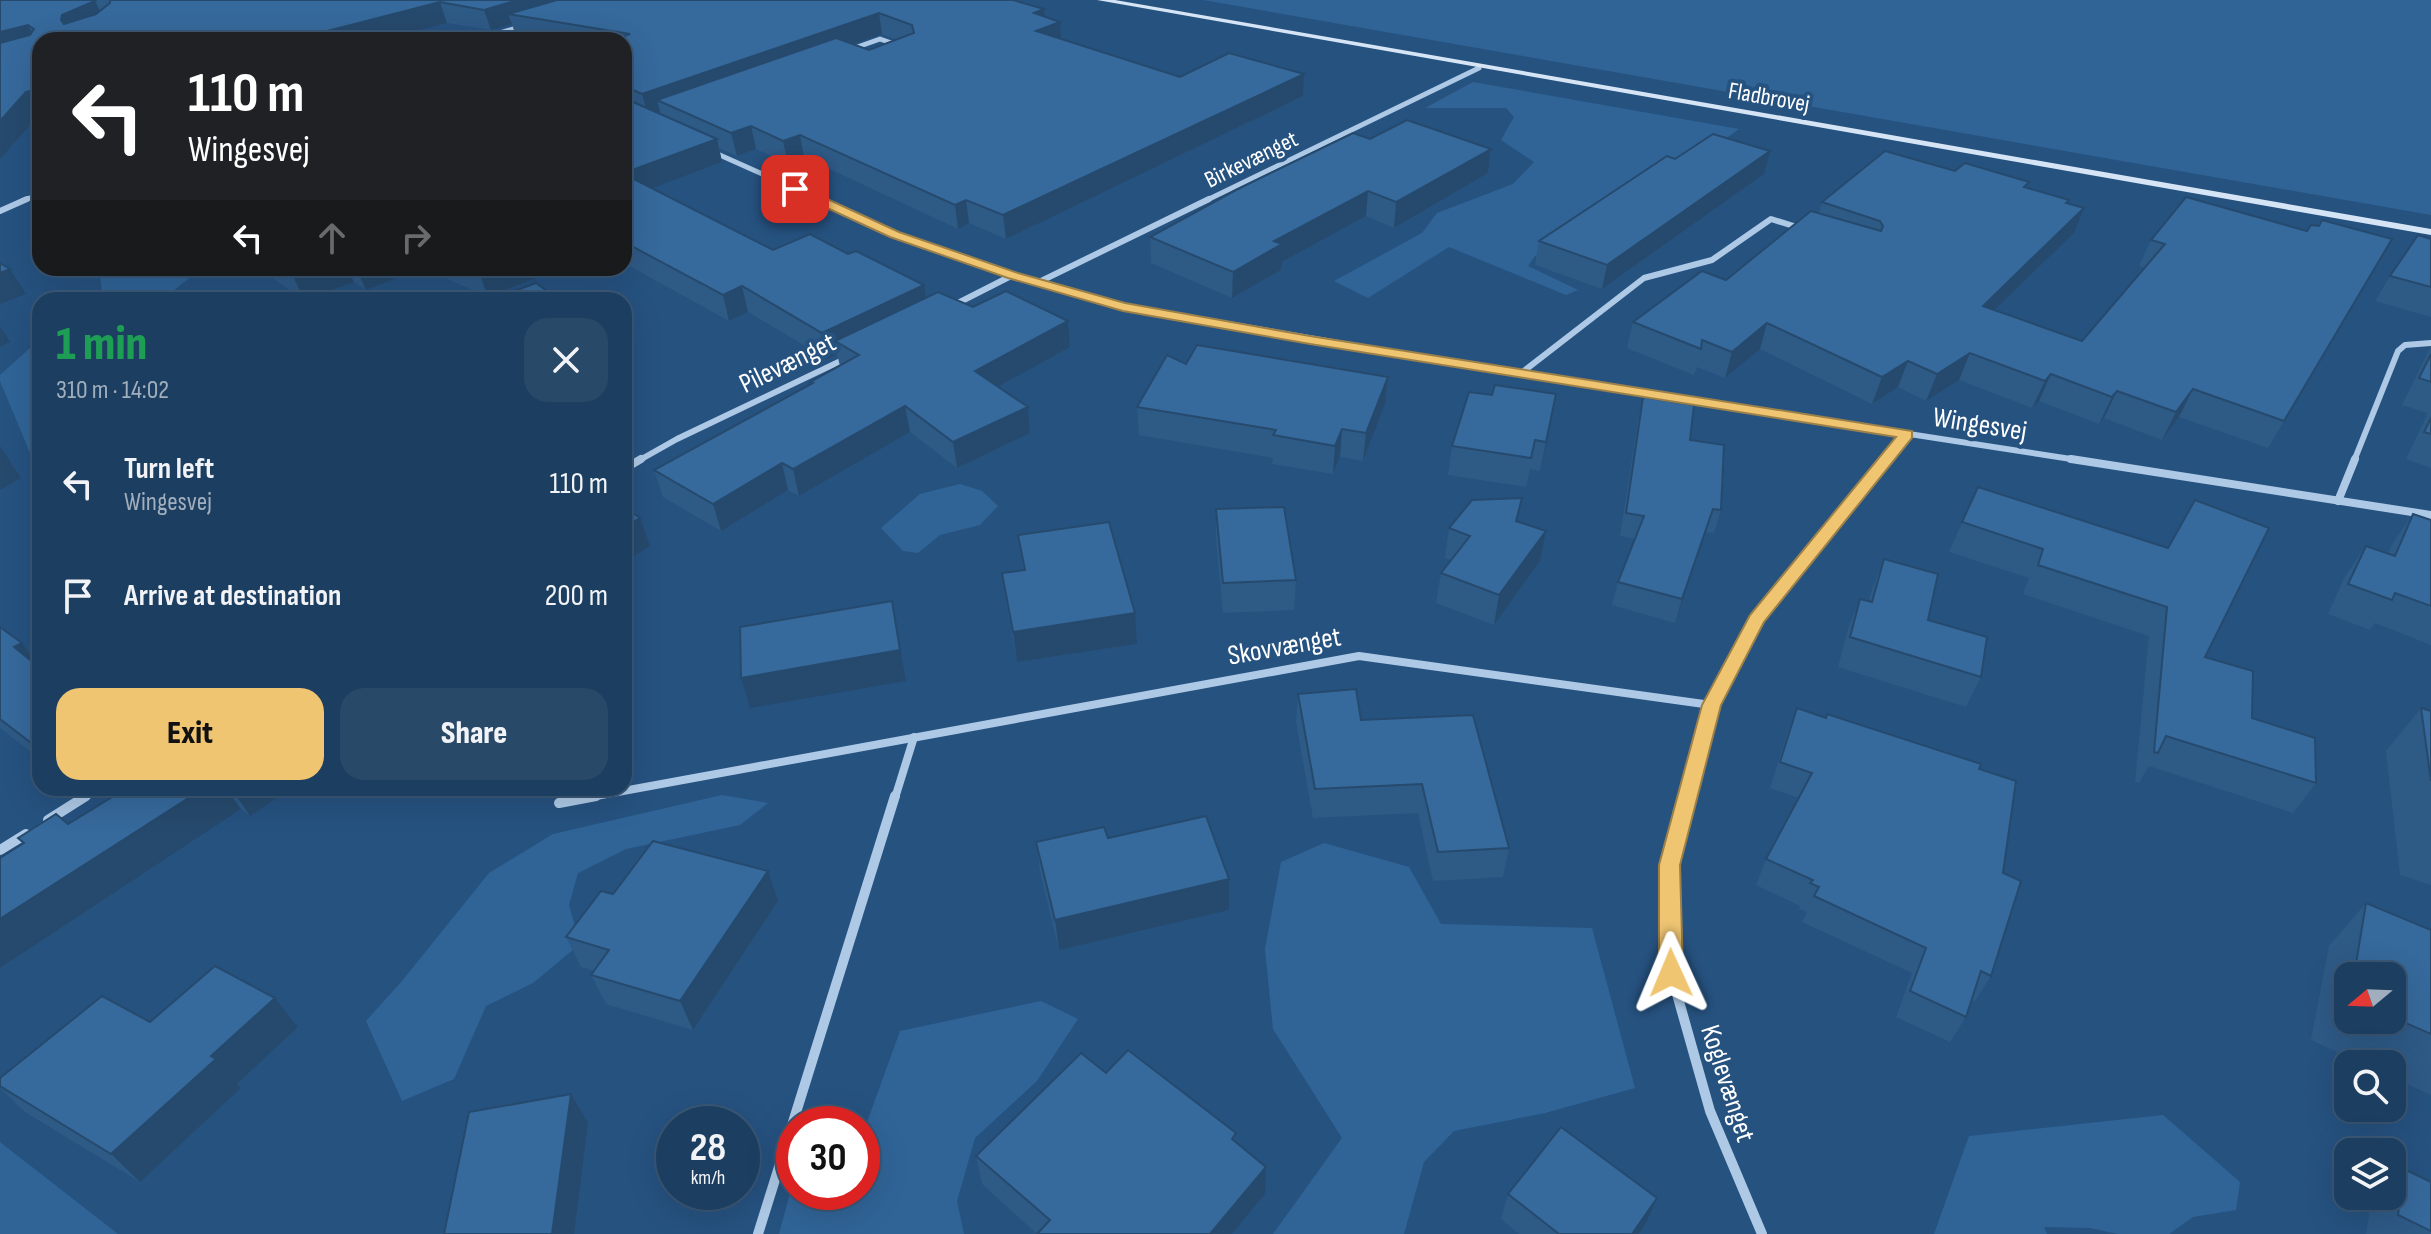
<!DOCTYPE html>
<html lang="en">
<head>
<meta charset="utf-8">
<style>
	body { margin:0; font-family:"Sofia Sans Condensed",sans-serif; background:#294969; color:#f1f3f6; height:100vh; display:flex; flex-direction:column; font-size:30px; white-space:nowrap }
	* { box-sizing:border-box; margin:0 }
	p { font-size:26px; color:#a0aebd }
	.icon { flex:none; width:44px; height:44px; fill:none; stroke:currentColor; stroke-width:2; stroke-linecap:round; stroke-linejoin:round }
	.map { position:relative; flex:1; overflow:hidden }
	.sheet { position:absolute; left:32px; top:292px; width:600px; height:504px; display:flex; flex-direction:column; background:#1c3e60; border-radius:24px; box-shadow:0 8px 32px #0002,0 0 0 2px #3a5775 }
	.sheet>* { flex:none }
	.guide { position:absolute; left:32px; top:32px; width:600px; height:244px; border-radius:24px; box-shadow:0 8px 32px #0002,0 0 0 2px #3a5775; background:#202124; color:#fff; overflow:hidden }
	.needle { width:52px; rotate:251deg }
	.buttons { position:absolute; left:2334px; top:962px; display:grid; gap:16px }
	.buttons a { display:grid; place-items:center; width:72px; height:72px; border-radius:16px; background:#1c3e60; box-shadow:0 8px 32px #0002,0 0 0 2px #3a5775; font-size:40px }
	.speed { position:absolute; left:656px; top:1106px; display:flex; gap:16px; font-size:40px; font-weight:700; text-align:center }
	.speed>* { display:grid; place-content:center; width:104px; height:104px; border-radius:50%; background:#1c3e60; box-shadow:0 8px 32px #0002,0 0 0 2px #3a5775; line-height:1 }
	.speed small { font-size:20px; font-weight:400 }
	.speed .limit { border:12px solid #d22; background:#fff; color:#111 }
	.pin { position:absolute; display:grid; place-items:center; width:68px; height:68px; color:#fff; margin:-34px; border-radius:16px; box-shadow:0 4px 12px #0006 }
	.me { position:absolute; width:88px; margin:-44px; rotate:359deg; stroke-linejoin:round; filter:drop-shadow(0 0 6px #0008) }
	.turn { display:flex; align-items:center; gap:28px; height:168px; padding:0 24px; font-size:36px }
	.turn .icon { width:104px; height:104px; stroke-width:2.5 }
	.turn b { display:block; font-size:56px; line-height:68px }
	.lanes { display:flex; align-items:center; height:76px; padding:0 24px; background:#0003; justify-content:center; gap:40px; direction:ltr }
	.lanes .off { opacity:.35 }
	.round { display:grid; place-items:center; flex:none; width:84px; height:84px; border-radius:24px; background:#294969 }
	.head { display:flex; align-items:center; justify-content:space-between; height:136px; padding:0 24px }
	h1 { font-size:48px; font-weight:800; line-height:60px; color:#1e9e55 }
	.action { display:flex; gap:16px; margin-top:auto; padding:16px 24px }
	.action a { flex:1; height:92px; border-radius:24px; background:#efc572; color:#111; font-size:32px; font-weight:800; line-height:92px; text-align:center }
	.action a+a { background:#294969; color:#f1f3f6 }
	ul { padding:0; list-style:none }
	li { display:flex; align-items:center; gap:24px; height:112px; padding:0 24px }
	li div { flex:1 }
	li b { display:block; font-size:30px }
	li em { font-style:normal }
	.map>svg:first-child { display:block }
</style>
</head>
<body>
<div class="map">
<svg width="2431" height="1234" viewBox="0 0 2431 1234">
	<rect width="100%" height="100%" fill="#265280"/>
	<!-- green -->
	<g fill="#306497">
		<polygon points="1203,0 2431,0 2431,215"/>
		<polygon points="1473,82 1739,129 1674,176 1555,254 1535,256 1528,266 1578,290 1566,295 1449,247 1368,298 1334,281 1422,233 1437,213 1513,184 1534,162 1501,140 1514,117 1506,108 1425,108"/>
		<polygon points="99,268 189,268 189,278 162,300 92,300 102,292"/>
		<polygon points="40,339 40,464 33,460 0,381 0,375"/>
		<polygon points="960,484 982,491 998,506 980,525 940,535 918,553 903,551 881,528 920,494"/>
		<polygon points="722,795 768,803 740,825 626,849 578,873 569,905 580,944 533,983 486,1006 454,1079 402,1101 366,1021 402,981 489,873 553,834"/>
		<polygon points="1324,843 1409,867 1441,924 1592,928 1635,1088 1545,1113 1454,1131 1424,1162 1404,1234 1273,1234 1342,1138 1273,1029 1265,949 1281,862"/>
		<polygon points="1041,1001 1078,1019 1037,1081 975,1138 957,1201 964,1234 779,1234 790,1193 794,1190 862,1192 862,1136 900,1031"/>
		<polygon points="2163,1115 2240,1182 2236,1210 2193,1217 2169,1234 2118,1234 2090,1228 2044,1227 2047,1234 1934,1234 1969,1136"/>
		<polygon points="0,1142 118,1234 0,1234"/>
	</g>
	<g fill="none" stroke-linecap="round" stroke-linejoin="round">
		<!-- street-far3 -->
		<g stroke="#adc9e6" stroke-width="5">
			<polyline points="477,40 523,26"/>
			<polyline points="849,50 880,39 897,45"/>
			<polyline points="713,152 823,201"/>
			<polyline points="22,201 40,194"/>
			<polyline points="1205,201 1479,68"/>
		</g>
		<!-- street-far2 -->
		<g stroke="#adc9e6" stroke-width="6">
			<polyline points="818,199 895,234 1013,275 1123,306 1520,374 2084,461"/>
			<polyline points="0,211 27,199"/>
			<polyline points="1039,282 1209,199"/>
			<polyline points="954,305 1013,275"/>
			<polyline points="1520,374 1644,278 1712,260 1771,219 1800,228"/>
			<polyline points="638,461 677,439 849,357"/>
			<polyline points="1884,461 1906,434"/>
			<polyline points="2354,461 2398,351 2405,345 2431,343"/>
		</g>
		<!-- street-far1 -->
		<g stroke="#adc9e6" stroke-width="8">
			<polyline points="2071,459 2431,515"/>
			<polyline points="624,469 641,459"/>
			<polyline points="2338,501 2355,459"/>
			<polyline points="83,798 99,788"/>
			<polyline points="585,798 1359,656 1711,705"/>
			<polyline points="895,798 914,737"/>
			<polyline points="1687,798 1711,705 1757,619 1886,459"/>
		</g>
		<!-- street -->
		<g stroke="#adc9e6" stroke-width="10">
			<polyline points="1687,796 1669,865 1671,973 1710,1111 1762,1234"/>
			<polyline points="559,803 596,796"/>
			<polyline points="48,820 86,796"/>
			<polyline points="0,850 26,834"/>
			<polyline points="758,1234 895,796"/>
		</g>
		<!-- secondary -->
		<polygon fill="#d6e5f5" fill-rule="evenodd" points="1097,0 1115,0 2431,229 2431,235"/>
	</g>
	<!-- wall -->
	<g fill="#2e5a86" fill-rule="evenodd">
		<path d="M0 0H1013L1045 17 1061 39 1180 77 1303 96 1006 239 969 223 958 229 804 157 788 164 756 149 737 156 719 148 722 162 652 189 773 250 926 297 973 307 1068 321 1070 347 998 386 1028 407 1030 433 957 468 910 432 799 496 788 490 721 531 663 497 654 470 810 384V382L840 366 837 354 827 359 748 312 729 321 624 263V40H547L515 34 512 24 491 30 447 23 40 40V114H39ZM882 34 897 40 869 50 853 44Z"/>
		<polygon points="1370,139 1491,149 1488,173 1394,228 1366,216 1282,262 1281,270 1232,298 1151,263 1150,237"/>
		<polygon points="1675,159 1764,174 1602,289 1535,265 1539,241"/>
		<polygon points="1955,171 2026,187 2067,203 2084,208 2074,233 1995,310 2082,341 2145,268 2139,266 2151,240 2307,231 2392,239 2268,448 2179,417 2162,440 2104,418 2099,424 2039,401 2032,408 1959,380 1926,401 1898,387 1872,404 1760,349 1725,378 1697,367 1694,375 1627,348 1633,322 1726,280 1819,213 1822,202"/>
		<polygon points="2431,239 2431,317 2375,301 2390,276"/>
		<polygon points="258,268 422,268 366,290 354,282 307,300 304,300"/>
		<polygon points="423,268 561,268 488,297"/>
		<polygon points="2431,346 2431,468 2406,459 2428,413 2402,405"/>
		<polygon points="1186,364 1388,377 1385,404 1363,461 1340,457 1333,474 1272,464 1273,458 1139,435 1137,407"/>
		<polygon points="1556,394 1540,471 1530,469 1526,487 1448,475 1452,446 1492,395"/>
		<polygon points="1643,397 1690,440 1721,510 1714,533 1706,532 1675,623 1612,605 1618,582 1635,539 1620,536 1638,420"/>
		<polygon points="1978,487 2167,548 2205,657 2252,718 2316,783 2293,813 2149,766 2139,783 2135,782 2149,636 2023,594 2029,578 1949,552"/>
		<polygon points="1216,509 1296,580 1294,610 1223,613 1216,539"/>
		<polygon points="2413,514 2431,520 2431,645 2375,623 2370,630 2328,614 2345,576 2366,546 2388,554 2392,544"/>
		<polygon points="1518,521 1540,561 1494,625 1436,603 1441,573 1451,560 1445,558 1449,528"/>
		<polygon points="1018,535 1137,644 1017,662 1006,603 1002,573 1023,570"/>
		<polygon points="1884,559 1928,620 1981,677 1966,707 1838,667 1848,629 1860,599 1869,601 1872,589"/>
		<polygon points="0,627 22,643 40,667 40,759 0,728"/>
		<polygon points="1298,694 1361,720 1509,848 1503,877 1433,881 1418,813 1313,818 1296,722"/>
		<polygon points="1797,708 1979,769 2003,873 1991,976 1975,1001 1971,1000 1966,1017 1950,1042 1896,1017 1912,973 1802,922 1807,912 1799,909 1800,906 1756,885 1766,859 1799,798 1770,788 1787,734"/>
		<polygon points="2421,708 2431,711 2431,885 2400,875 2386,751"/>
		<polygon points="127,788 292,788 250,816 241,809 23,844 18,838 68,824"/>
		<polygon points="1036,842 1229,879 1229,910 1059,950 1040,872"/>
		<polygon points="613,894 778,901 693,1030 606,1004 591,975 594,971 581,967 566,937"/>
		<path d="M2366 903 2431 930V1095L2392 1077V1064H2363L2311 1040 2329 946ZM2348 976H2392V1020H2348Z"/>
		<polygon points="275,998 298,1027 237,1084 241,1088 140,1182 25,1112 0,1088 0,1078"/>
		<polygon points="1106,1073 1265,1194 1232,1234 1037,1234 982,1184 976,1156"/>
		<polygon points="2404,1169 2431,1182 2431,1234 2366,1234 2372,1196 2392,1196 2392,1179"/>
		<polygon points="1508,1194 1646,1223 1639,1234 1519,1234 1501,1219"/>
	</g>
	<!-- shaded-wall -->
	<g fill="#264a6d">
		<polygon points="518,0 594,0 508,14 512,24 491,30 484,10"/>
		<polygon points="95,1 105,21 72,40 61,20 62,15"/>
		<polygon points="440,2 447,23 381,40 331,40 327,31"/>
		<polygon points="1044,9 1046,27 1060,22 1061,42 1038,52 1034,13"/>
		<polygon points="879,13 882,34 673,107 657,100 660,112 648,116 642,94"/>
		<polygon points="28,25 39,46 0,56 0,32"/>
		<polygon points="1304,74 1303,96 1006,239 1003,215"/>
		<polygon points="40,89 40,114 0,159 0,121 26,92"/>
		<polygon points="751,126 756,149 737,156 731,133"/>
		<polygon points="800,135 804,157 788,164 783,141"/>
		<polygon points="717,139 722,162 630,197 624,173"/>
		<polygon points="1491,149 1488,173 1394,228 1396,202"/>
		<polygon points="1770,151 1764,174 1602,289 1607,265"/>
		<polygon points="1368,191 1366,216 1282,262 1281,270 1232,298 1233,272 1274,241"/>
		<polygon points="966,200 969,223 958,229 955,205"/>
		<polygon points="2084,208 2074,233 1972,332 1983,306"/>
		<polygon points="314,268 347,268 354,282 304,300 293,276"/>
		<polygon points="356,268 422,268 366,290"/>
		<polygon points="488,268 561,268 488,297 479,272"/>
		<polygon points="10,269 26,294 0,304 0,273"/>
		<polygon points="924,285 928,310 835,341 837,354 827,359 822,333"/>
		<polygon points="742,286 748,312 729,321 723,295"/>
		<polygon points="1068,321 1070,347 979,397 975,371"/>
		<polygon points="1767,323 1760,349 1725,378 1732,352"/>
		<polygon points="0,326 10,342 0,347"/>
		<polygon points="1970,353 1959,380 1926,401 1937,374"/>
		<polygon points="1908,361 1898,387 1872,404 1882,377"/>
		<polygon points="2051,374 2039,401 2032,408 2045,381"/>
		<polygon points="1388,377 1385,404 1363,461 1366,433"/>
		<polygon points="2193,389 2179,417 2162,440 2176,412"/>
		<polygon points="2117,391 2104,418 2099,424 2112,397"/>
		<polygon points="1556,394 1551,423 1540,471 1546,442"/>
		<polygon points="905,406 910,432 799,496 793,469"/>
		<polygon points="1028,407 1030,433 957,468 953,442"/>
		<polygon points="1342,429 1340,457 1333,474 1335,446"/>
		<polygon points="0,446 21,478 0,490"/>
		<polygon points="782,463 788,490 721,531 713,504"/>
		<polygon points="1713,509 1706,532 1675,623 1682,599"/>
		<polygon points="640,518 650,546 624,562 624,527"/>
		<polygon points="1546,531 1540,561 1494,625 1499,595"/>
		<polygon points="892,601 906,681 750,708 741,678"/>
		<polygon points="1135,613 1137,644 1017,662 1013,632"/>
		<polygon points="22,643 40,667 40,668 14,647"/>
		<polygon points="40,737 40,754 30,742"/>
		<polygon points="204,788 226,788 241,809 0,968 0,919"/>
		<polygon points="231,788 292,788 250,816"/>
		<polygon points="768,871 778,901 693,1030 680,1001"/>
		<polygon points="1229,879 1229,910 1059,950 1055,920"/>
		<polygon points="275,998 298,1027 237,1084 241,1088 140,1182 111,1154 211,1056"/>
		<polygon points="571,1094 588,1123 574,1234 552,1234"/>
		<polygon points="1266,1167 1265,1194 1232,1234 1210,1234"/>
		<polygon points="1657,1198 1646,1223 1639,1234 1632,1234"/>
	</g>
	<!-- building -->
	<g fill="#36699c" stroke="#264a6d" stroke-width="2">
		<polygon points="0,0 92,0 95,1 62,15 61,20 64,24 96,14 110,3 110,0 518,0 484,10 440,2 327,31 346,40 40,40 40,89 26,92 0,121 0,43 30,35 34,29 28,25 0,32"/>
		<polygon points="557,0 1013,0 1044,9 1034,13 1060,22 1036,31 1180,77 1229,53 1304,74 1003,215 966,200 955,205 800,135 783,141 751,126 731,133 657,100 836,38 869,50 914,33 912,25 879,13 642,94 624,86 624,40 613,40 630,34 508,14"/>
		<polygon points="624,98 717,139 624,173"/>
		<polygon points="1407,120 1491,149 1396,202 1368,191 1274,241 1282,244 1233,272 1150,237 1236,190 1353,133 1370,139"/>
		<polygon points="1713,134 1770,151 1607,265 1539,241 1667,156 1675,159"/>
		<polygon points="1885,151 1955,171 1965,163 2029,182 2024,187 2069,200 2066,203 2084,208 1983,306 2082,341 2165,244 2151,240 2186,197 2307,231 2311,225 2319,226 2322,220 2392,239 2284,421 2193,389 2176,412 2117,391 2112,397 2051,374 2045,381 1970,353 1937,374 1908,361 1882,377 1767,323 1732,352 1702,340 1701,349 1633,322 1702,271 1726,280 1811,211 1881,231 1883,226 1880,221 1822,202"/>
		<polygon points="624,174 773,250 810,234 848,254 856,251 924,285 822,333 742,286 723,295 624,242"/>
		<polygon points="2418,235 2431,239 2431,287 2390,276"/>
		<polygon points="0,263 10,269 0,273"/>
		<polygon points="281,268 314,268 293,276"/>
		<polygon points="470,268 488,268 479,272"/>
		<polygon points="536,283 559,300 490,300"/>
		<polygon points="1006,291 1068,321 975,371 1028,407 953,442 905,406 793,469 782,463 713,504 654,470 813,383 810,382 859,355 835,341 938,292 973,307"/>
		<polygon points="1197,345 1388,377 1366,433 1342,429 1335,446 1273,435 1276,430 1137,407 1167,355 1186,364"/>
		<polygon points="2431,354 2431,382 2419,378"/>
		<polygon points="1495,385 1556,394 1546,442 1535,440 1531,458 1452,446 1469,392 1492,395"/>
		<polygon points="1643,397 1694,405 1690,440 1724,445 1721,510 1713,509 1682,599 1618,582 1644,516 1626,513"/>
		<polygon points="2431,418 2431,434 2424,432"/>
		<polygon points="1978,487 2168,548 2195,500 2269,528 2205,657 2253,671 2252,718 2315,738 2316,783 2166,736 2158,753 2154,752 2167,607 2038,565 2043,549 1962,522"/>
		<polygon points="1522,498 1516,521 1546,531 1499,595 1441,573 1470,536 1449,528 1472,500"/>
		<polygon points="624,507 640,518 624,527"/>
		<polygon points="1284,507 1296,580 1223,583 1216,509"/>
		<polygon points="2413,514 2431,520 2431,606 2395,593 2392,600 2348,584 2366,546 2395,556"/>
		<polygon points="1109,522 1135,613 1013,632 1002,573 1025,570 1018,535"/>
		<polygon points="1884,559 1938,574 1928,620 1987,637 1981,677 1850,637 1860,599 1872,602"/>
		<polygon points="892,601 900,650 741,678 740,627"/>
		<polygon points="0,627 22,643 14,647 40,668 40,737 30,742 0,719"/>
		<polygon points="1356,689 1361,720 1473,715 1509,848 1438,852 1422,784 1315,789 1298,694"/>
		<polygon points="1797,708 1826,718 1827,714 1981,764 1979,769 2016,781 2003,873 2021,881 1991,976 1981,971 1966,1017 1910,991 1926,948 1814,896 1819,887 1810,883 1813,880 1766,859 1812,773 1780,762"/>
		<polygon points="2421,708 2431,711 2431,781"/>
		<polygon points="127,788 204,788 0,919 0,858 24,843 18,838 56,814 68,824"/>
		<polygon points="1206,816 1229,879 1055,920 1036,842 1104,827 1108,838"/>
		<polygon points="653,841 768,871 680,1001 591,975 609,950 566,937 601,891 613,894"/>
		<polygon points="2366,903 2431,930 2431,1034 2392,1017 2392,976 2354,976"/>
		<polygon points="215,966 275,998 211,1056 216,1059 111,1154 0,1086 0,1078 102,996 150,1022"/>
		<polygon points="1128,1050 1236,1133 1232,1139 1266,1167 1210,1234 1037,1234 1050,1220 976,1156 1081,1053 1106,1073"/>
		<polygon points="571,1094 552,1234 444,1234 469,1112"/>
		<polygon points="1561,1127 1657,1198 1632,1234 1559,1234 1508,1194"/>
		<polygon points="2404,1169 2431,1182 2431,1231 2398,1215"/>
	</g>
	<!-- route -->
	<polygon fill="#efc572" stroke="#9b804a" stroke-width="2" points="790,186 799,186 899,232 1018,273 1125,303 1310,336 1912,431 1912,438 1764,622 1721,705 1680,865 1683,973 1679,980 1671,983 1663,980 1659,973 1659,865 1702,705 1750,615 1896,437 1310,344 1123,311 1008,278 890,237 790,191"/>
	<g text-anchor="middle" stroke-width="8" stroke-linejoin="round" paint-order="stroke">
		<!-- far-street labels -->
		<g font-size="24" fill="#fff" stroke="#265280">
			<text transform="translate(1769 97) rotate(10)" y="8">Fladbrovej</text>
			<text transform="translate(1251 159) rotate(-26)" y="8">Birkevænget</text>
		</g>
		<!-- street labels -->
		<g font-size="28" fill="#fff" stroke="#265280">
			<text transform="translate(787 362) rotate(-26)" y="10">Pilevænget</text>
			<text transform="translate(1980 423) rotate(9)" y="10">Wingesvej</text>
			<text transform="translate(1284 645) rotate(-10)" y="10">Skovvænget</text>
			<text transform="translate(1729 1083) rotate(72)" y="10">Koglevænget</text>
		</g>
	</g>
</svg>
<div class="buttons">
<a><svg class="needle" viewBox="-14 -14 28 28"><path d="M0-13l5 13h-10z" fill="#e53935"/><path d="M0 13l5-13h-10z" fill="#a0aebd"/></svg></a>
<a><svg class="icon" aria-label="search" viewBox="0 0 24 24"><circle cx="10" cy="10" r="6"/><path d="M15 15l6 6"/></svg></a>
<a><svg class="icon" aria-label="layers" viewBox="0 0 24 24"><path d="M12 4l9 5-9 5-9-5zM3 14l9 5 9-5"/></svg></a>
</div>
<div class="speed"><div>28<small>km/h</small></div><div class="limit">30</div></div>
<div class="pin" style="left:795px;top:189px;background:#d93025"><svg class="icon" aria-label="arrive" viewBox="0 0 24 24"><path d="M6 21V4h12l-3 4 3 4H6"/></svg></div>
<svg class="me" style="left:1671px;top:973px" viewBox="-20 -20 40 40"><path d="M0-17L14 15 0 8-14 15z" fill="#efc572" stroke="#fff" stroke-width="4"/></svg>
<div class="guide">
<div class="turn"><svg class="icon" aria-label="left" viewBox="0 0 24 24"><path d="M17 20v-9H6M10 6l-5 5 5 5"/></svg><div><b>110 m</b>Wingesvej</div></div>
<div class="lanes"><svg class="icon" aria-label="left" viewBox="0 0 24 24"><path d="M17 20v-9H6M10 6l-5 5 5 5"/></svg><svg class="icon off" aria-label="ahead" viewBox="0 0 24 24"><path d="M12 20V5M6 11l6-6 6 6"/></svg><svg class="icon off" aria-label="right" viewBox="0 0 24 24"><path d="M7 20v-9h11M14 6l5 5-5 5"/></svg></div>
</div>
<section class="sheet">
<div class="head"><div><h1>1 min</h1><p>310 m · 14:02</p></div><a class="round"><svg class="icon" aria-label="close" viewBox="0 0 24 24"><path d="M6 6l12 12M18 6L6 18"/></svg></a></div>
<ul>
<li><svg class="icon" aria-label="left" viewBox="0 0 24 24"><path d="M17 20v-9H6M10 6l-5 5 5 5"/></svg><div><b>Turn left</b><p>Wingesvej</p></div><em>110 m</em></li>
<li><svg class="icon" aria-label="arrive" viewBox="0 0 24 24"><path d="M6 21V4h12l-3 4 3 4H6"/></svg><div><b>Arrive at destination</b></div><em>200 m</em></li>
</ul>
<div class="action"><a>Exit</a><a>Share</a></div>
</section>
</div>
</body>
</html>
